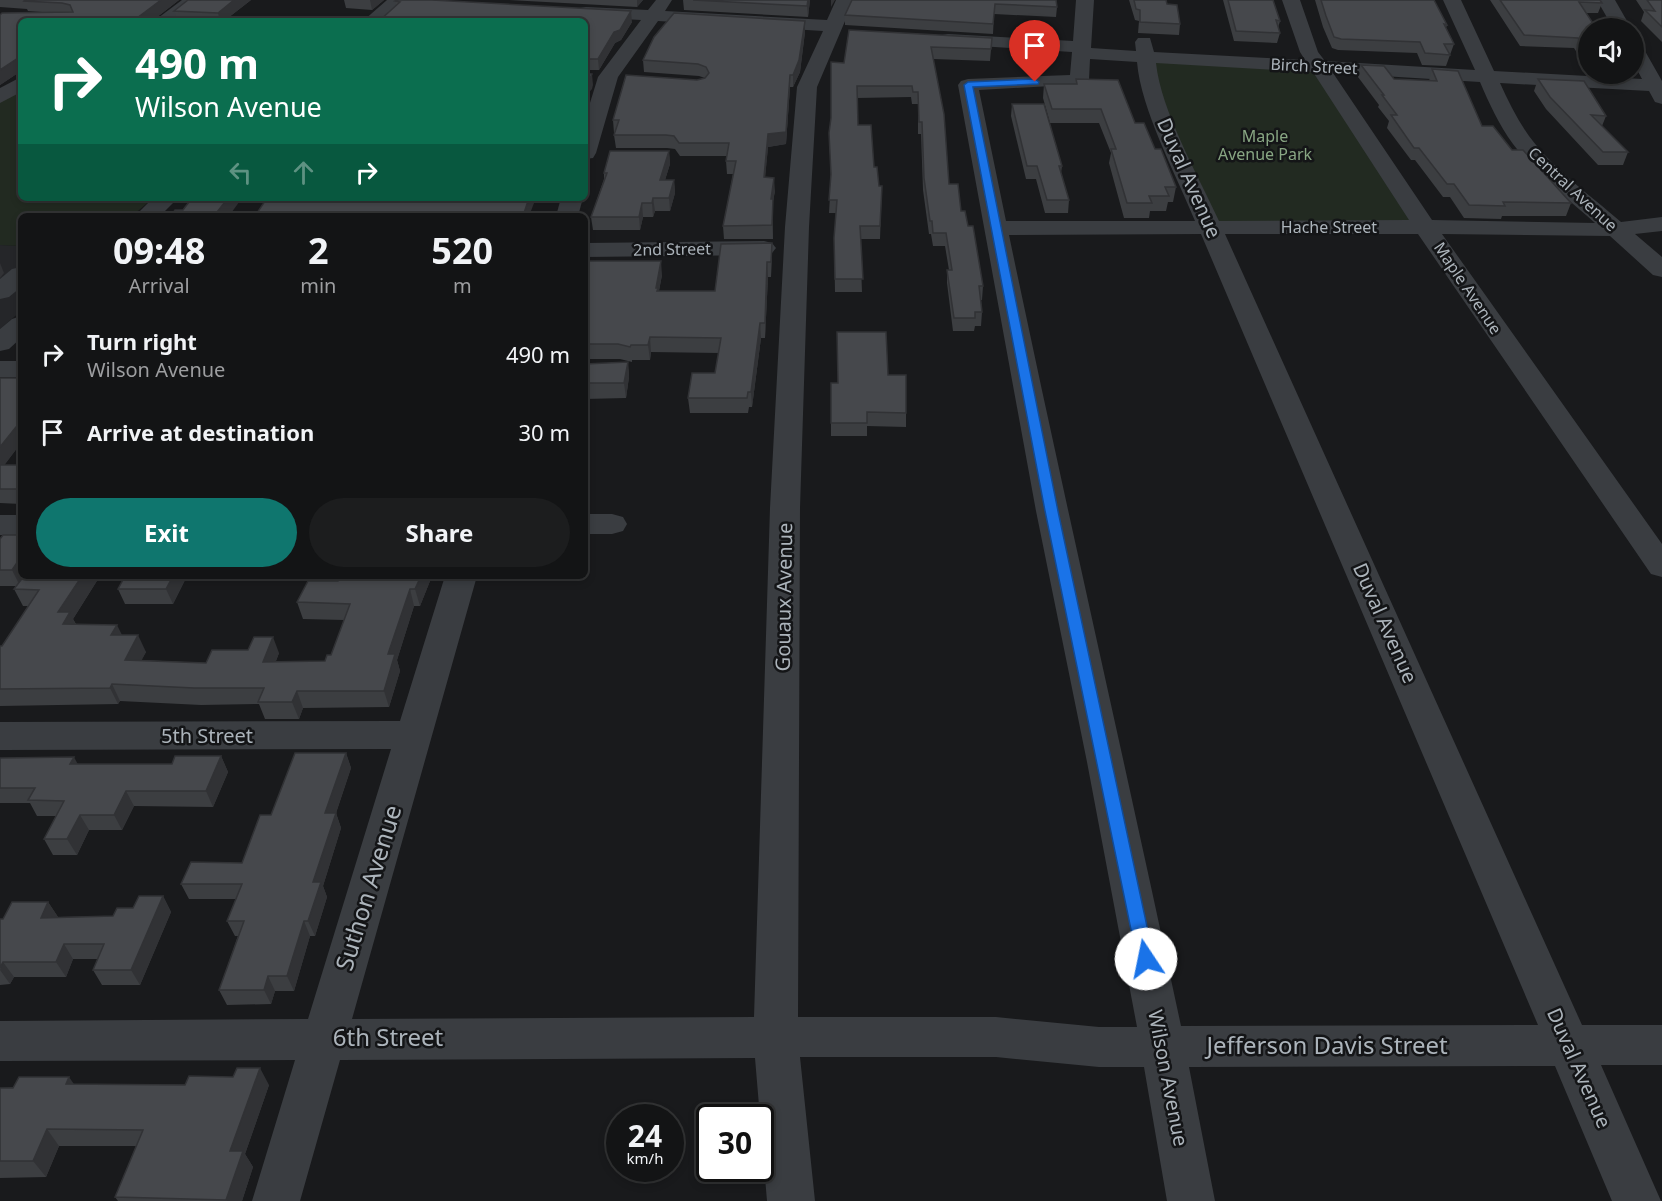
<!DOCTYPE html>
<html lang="en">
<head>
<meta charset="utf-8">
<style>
	body { margin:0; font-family:"Noto Sans",sans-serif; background:#1c1d1e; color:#f1f3f6; height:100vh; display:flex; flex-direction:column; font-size:22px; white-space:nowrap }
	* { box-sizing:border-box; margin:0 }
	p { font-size:20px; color:#9d9ea0 }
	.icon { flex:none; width:33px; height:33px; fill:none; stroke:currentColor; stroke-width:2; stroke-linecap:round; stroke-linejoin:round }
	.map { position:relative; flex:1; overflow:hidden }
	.side { position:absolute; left:18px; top:213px; width:570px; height:366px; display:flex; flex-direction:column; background:#131415; border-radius:9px; box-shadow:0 3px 9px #0003,0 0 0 2px #323334 }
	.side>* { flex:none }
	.hud { position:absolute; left:18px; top:18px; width:570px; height:183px; border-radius:9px; box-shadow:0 3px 9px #0003,0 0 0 2px #323334; background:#0b6e4f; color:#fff; overflow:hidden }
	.tools { position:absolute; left:1578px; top:18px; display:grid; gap:12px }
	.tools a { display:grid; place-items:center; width:66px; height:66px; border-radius:50%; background:#131415; box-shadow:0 3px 9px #0003,0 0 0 2px #323334; font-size:30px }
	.speed { position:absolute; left:606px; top:1104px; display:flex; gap:12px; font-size:30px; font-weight:700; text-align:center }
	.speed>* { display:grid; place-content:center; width:78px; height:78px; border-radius:50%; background:#131415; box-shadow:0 3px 9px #0003,0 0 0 2px #323334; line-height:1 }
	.speed small { font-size:15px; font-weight:400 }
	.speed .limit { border:3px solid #111; border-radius:9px; background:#fff; color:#111 }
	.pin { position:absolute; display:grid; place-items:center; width:51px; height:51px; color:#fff; margin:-62px -26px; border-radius:50% 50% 50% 0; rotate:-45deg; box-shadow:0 0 6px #0007 }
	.pin .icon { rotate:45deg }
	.me { position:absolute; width:66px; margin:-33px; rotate:349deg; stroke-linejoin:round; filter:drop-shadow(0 0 4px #0008) }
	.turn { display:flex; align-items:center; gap:21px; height:126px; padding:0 18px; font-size:27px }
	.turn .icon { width:78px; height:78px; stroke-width:2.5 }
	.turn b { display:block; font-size:42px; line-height:51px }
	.lanes { display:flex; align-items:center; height:57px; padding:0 18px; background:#0003; justify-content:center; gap:30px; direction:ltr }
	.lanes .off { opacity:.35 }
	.eta { display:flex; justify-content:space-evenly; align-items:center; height:102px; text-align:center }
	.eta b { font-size:36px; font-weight:700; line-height:42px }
	.action { display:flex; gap:12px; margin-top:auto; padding:12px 18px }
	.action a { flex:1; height:69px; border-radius:36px; background:#0f766e; color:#fff; font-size:24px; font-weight:700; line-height:69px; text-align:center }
	.action a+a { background:#1c1d1e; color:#f1f3f6 }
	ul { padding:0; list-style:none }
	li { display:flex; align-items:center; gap:18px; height:78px; padding:0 18px }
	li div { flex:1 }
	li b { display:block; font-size:22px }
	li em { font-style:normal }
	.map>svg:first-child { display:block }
</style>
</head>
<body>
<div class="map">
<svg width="1662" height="1201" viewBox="0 0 1662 1201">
	<rect width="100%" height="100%" fill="#191a1c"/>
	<!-- built -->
	<polygon fill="#252629" points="0,245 21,246 21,311 0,329"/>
	<!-- green -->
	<g fill="#222a21">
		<polygon points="1145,57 1319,67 1425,227 1211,227"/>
		<polygon points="21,91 21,198 153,198 132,216 21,216 21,246 0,245 0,102"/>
	</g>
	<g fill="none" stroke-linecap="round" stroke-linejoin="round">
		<!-- minor -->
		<g fill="#3a3d41" fill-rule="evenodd">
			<polygon points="182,0 202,0 175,21 154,21"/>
			<polygon points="387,0 406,0 383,21 363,21"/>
			<path d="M656 0H672L665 11 827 20 836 0H854L817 87 809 227 800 508 798 1017H996L1099 1027H1137L1087 762 1036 511 958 85 961 81 968 79 1070 75 1072 52 948 44 942 43 939 39 942 35 948 34 1073 41 1076 0H1094L1091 48 1136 51 1135 42 1138 38H1150L1154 52 1305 60 1300 52 1282 0H1300L1318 52 1325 61 1475 70 1443 0H1461L1494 71 1642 79 1634 64V43L1641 44 1662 81V104L1655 102 1649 91 1500 83C1508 101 1517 119 1529 136 1553 169 1590 195 1621 222L1662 217V231L1635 234 1662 257V277L1653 275 1610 236 1442 234 1662 544V577L1651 574 1418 234H1225L1582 1025H1662V1065H1601L1661 1201H1612L1555 1066 1189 1067 1215 1201H1167L1144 1067H1099L996 1057H800L815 1201H767L755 1058 340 1060 300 1201H252L295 1060 0 1061V1021L308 1019 391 749 0 750V722L400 721 445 576H477L352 1019 754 1017 770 508 785 227 797 87 823 31 658 21 618 77 596 153 593 158 585 159V119L598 77 641 20 586 17 580 16 577 12 580 8 586 7 648 10ZM1090 59 1137 62C1141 110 1176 174 1195 221H1006L979 90 1086 84 1089 80ZM1156 63 1313 72 1409 220 1219 221C1198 175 1161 111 1156 63ZM1333 73 1480 82C1489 103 1499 125 1513 144 1536 174 1567 198 1595 223L1432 220ZM1201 234 1538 1025 1181 1026C1125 762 1064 499 1009 235Z"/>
			<polygon points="1597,0 1615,0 1631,28 1613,28"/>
			<polygon points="21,77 21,92 0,103 0,88"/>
			<polygon points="153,198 178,198 160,216 135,216"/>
			<polygon points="561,198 583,198 578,216 556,216"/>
			<polygon points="764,241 772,243 776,248 772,253 764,255 585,257 585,243"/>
			<polygon points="21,267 21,287 9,297 0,299 0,279 12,269"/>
			<polygon points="21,316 21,338 9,349 0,351 0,329 12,319"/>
			<rect x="0" y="361" width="21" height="16"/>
			<polygon points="585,514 612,514 623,517 627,524 623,531 612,534 585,534"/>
			<rect x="0" y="515" width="21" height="20"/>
		</g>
	</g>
	<!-- wall -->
	<g fill="#3c3e41">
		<polygon points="0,0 179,0 152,21 21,21 21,71 0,85 0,15 2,13 42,12 28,11 27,9 0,7"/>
		<polygon points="251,0 224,21 178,21 174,11"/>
		<polygon points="344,0 384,0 372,10 346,8"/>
		<polygon points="509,0 643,0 637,7"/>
		<polygon points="683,0 810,0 808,17 684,10"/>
		<polygon points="1056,0 1057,7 1056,17 994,14 993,34 845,25 845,15"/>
		<polygon points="1129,0 1166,0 1167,4 1180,24 1179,35 1138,33 1139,21 1135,20"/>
		<polygon points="1223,0 1273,0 1280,21 1278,28 1280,33 1277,43 1234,41"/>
		<polygon points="1315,0 1434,0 1447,25 1446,28 1454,44 1446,66 1422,65 1417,53 1338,50 1332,48 1323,27"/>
		<polygon points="1490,0 1600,0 1602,3 1598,13 1586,13 1588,28 1588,59 1581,59 1574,48 1520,46"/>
		<polygon points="1636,0 1662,0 1662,42 1641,21 1644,12"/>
		<polygon points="395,1 632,22 621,40 615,43 599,70 585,70 585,21 396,5"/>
		<polygon points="849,30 992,38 990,61 933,59 949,184 968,226 983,286 982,300 981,300 982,312 981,326 975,326 974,331 953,331 947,283 947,270 949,270 945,246 933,246 931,234 929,234 923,190 921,134 918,134 918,104 912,104 911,97 857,98 858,125 879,186 882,186 880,239 860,239 862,292 835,292 834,238 836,213 829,213 831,179 829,133 844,63"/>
		<polygon points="805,32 800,72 793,87 790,87 786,144 768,147 765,177 775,191 773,201 773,239 724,239 723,226 733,174 727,174 726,161 727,156 680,156 675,149 667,148 616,148 614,135 615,133 614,133 613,120 697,80 705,78 699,76 644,72 643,60"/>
		<polygon points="1361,65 1394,79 1429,81 1432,69 1482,126 1512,150 1571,203 1566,216 1502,216 1501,219 1464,218 1450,197 1443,197 1415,160 1411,160 1387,128 1389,121 1378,107 1379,105 1358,77"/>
		<polygon points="1076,79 1135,123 1155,149 1176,187 1173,202 1168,202 1166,211 1150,211 1149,218 1124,218 1109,163 1111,153 1099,123 1050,123 1043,98 1044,84 1075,84"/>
		<polygon points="1538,79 1606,116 1602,126 1628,152 1623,165 1598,165 1546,109 1534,91"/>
		<polygon points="1012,104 1062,166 1061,173 1069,200 1068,213 1045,213 1036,179 1026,179 1011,116"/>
		<polygon points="669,151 670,164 665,180 674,180 675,193 670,211 655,211 653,217 643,217 640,230 593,230 591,217 604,179 604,173"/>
		<polygon points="267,198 529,216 255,216"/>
		<polygon points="772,257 771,277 768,277 765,338 761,338 752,407 749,407 748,413 690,413 688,398 715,373 719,353 651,352 650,360 632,360 632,362 620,359 585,359 585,278 662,275 659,291 715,291"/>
		<polygon points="628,362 629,377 626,398 585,399 585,364"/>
		<polygon points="888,375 906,413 906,427 867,426 867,436 831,436 831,383 838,383"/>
		<polygon points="0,378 21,378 21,443 4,465 21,465 21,504 0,503"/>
		<polygon points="0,539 21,576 100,576 73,619 76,624 122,635 146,652 141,660 206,663 279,653 276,661 325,661 331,655 344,620 303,619 297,602 338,581 340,576 428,576 430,581 420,606 414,606 397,660 400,671 389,707 303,708 299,719 265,719 259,704 201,705 120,701 118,704 0,706 0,646 2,646 28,606 23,606 14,589 17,586 0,586"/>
		<polygon points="125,576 187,576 173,604 125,604 118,589"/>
		<polygon points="237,576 303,576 301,579 237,577"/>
		<polygon points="346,753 351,768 336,813 341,828 323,886 327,897 315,936 310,936 294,991 275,991 271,1004 227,1005 219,990 238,936 235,936 227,921 236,899 189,899 181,884 242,863 271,815"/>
		<polygon points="221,756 228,772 213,807 134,806 122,830 89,830 77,855 53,855 44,839 56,816 37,816 30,803 0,803 0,758 78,764 172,764"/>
		<polygon points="163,896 171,912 140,985 102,985 93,970 98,959 73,959 66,977 14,977 10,984 0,985 0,919 3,919 48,902 58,917 113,916"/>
		<polygon points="75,1084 269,1085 245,1154 253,1167 242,1201 118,1201 115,1197 136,1146 59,1146 46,1177 0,1178 0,1088"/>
	</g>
	<!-- shaded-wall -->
	<g fill="#313235">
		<polygon points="161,0 179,0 152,21 133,21"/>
		<polygon points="234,0 251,0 224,21 220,21 218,13"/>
		<polygon points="370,0 384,0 372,10"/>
		<polygon points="637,0 643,0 637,7"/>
		<polygon points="808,0 810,0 808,17 807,6"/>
		<polygon points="831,0 835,0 831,7"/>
		<polygon points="631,11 632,22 621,40 615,43 599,70 598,59 614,32"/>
		<polygon points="805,21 805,32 800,72 793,87 793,75"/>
		<polygon points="21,56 21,71 0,85 0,70"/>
		<polygon points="592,74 593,85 592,89 585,97 585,84"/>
		<polygon points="790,75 790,87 786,144 768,147 764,190 764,177 768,134"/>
		<polygon points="669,151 670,164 661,193 660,180"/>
		<polygon points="774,178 775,191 773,201 773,239 771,199"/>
		<polygon points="674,180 675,193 670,211 669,198"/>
		<polygon points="228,198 242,198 229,216 214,216"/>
		<polygon points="529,198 536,198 529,216 523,216"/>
		<polygon points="653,198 655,211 653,217 652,203"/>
		<polygon points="642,203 643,217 640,230 639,217"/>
		<polygon points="661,261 662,275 658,295 656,288"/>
		<polygon points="767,262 768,277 765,338 765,323"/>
		<polygon points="0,263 4,273 0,278"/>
		<polygon points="760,323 761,338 752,407 751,392"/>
		<polygon points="650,337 651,352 650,360 648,345"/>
		<polygon points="628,362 629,377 626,398 624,383"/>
		<polygon points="16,427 21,438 21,443 0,471 0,447"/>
		<polygon points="21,557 21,576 26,576 20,586 12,570"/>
		<polygon points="82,576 100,576 73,619 78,629 71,641 58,612"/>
		<polygon points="173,576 187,576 173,604 166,589"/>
		<polygon points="421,576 428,576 430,581 420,606 415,589"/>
		<polygon points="410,589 414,606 397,660 400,671 389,707 384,691 388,654"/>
		<polygon points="117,625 125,641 111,635"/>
		<polygon points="138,635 146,652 133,677 125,660"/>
		<polygon points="273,637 279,653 269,678 263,662"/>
		<polygon points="112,684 120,701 118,704 110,688"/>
		<polygon points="297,691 303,708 299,719 292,702"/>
		<polygon points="346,753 351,768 336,813 341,828 323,886 327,897 315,936 308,921 313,882 325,813"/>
		<polygon points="221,756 228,772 213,807 206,791"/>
		<polygon points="74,757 82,772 70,764"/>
		<polygon points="126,791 134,806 122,830 114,815"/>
		<polygon points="80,815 89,830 77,855 67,839"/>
		<polygon points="163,896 171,912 140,985 131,970"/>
		<polygon points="48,902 58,917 41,918"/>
		<polygon points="304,921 310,936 294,991 287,976"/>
		<polygon points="64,944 73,959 66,977 56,962"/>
		<polygon points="3,962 14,977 10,984 0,970"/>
		<polygon points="268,976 275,991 271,1004 264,990"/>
		<polygon points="260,1068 269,1085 245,1154 253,1167 242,1201 227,1201 226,1200 230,1151"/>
		<polygon points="69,1077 81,1094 66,1084"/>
		<polygon points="47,1129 59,1146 46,1177 33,1161"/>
	</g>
	<!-- building -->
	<g fill="#46484c" stroke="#313235" stroke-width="1.5">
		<polygon points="25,0 161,0 133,21 21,21 21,56 0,70 0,15 2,13 73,12 70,5 62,3 24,1"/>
		<polygon points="188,0 234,0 218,13 174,11"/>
		<polygon points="397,0 432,0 631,11 620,30 614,32 598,59 585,59 585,21 379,21 400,2 395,1"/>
		<polygon points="693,0 808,0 807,6"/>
		<polygon points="852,0 1056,0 1057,7 995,4 993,24 845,15"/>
		<polygon points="1134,0 1166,0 1167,4 1177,5 1180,24 1140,22 1140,10 1136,9"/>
		<polygon points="1228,0 1273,0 1280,21 1276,20 1280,33 1236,31"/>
		<polygon points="1321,0 1434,0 1447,25 1444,24 1454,44 1444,44 1450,55 1425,53 1420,42 1341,39 1334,37 1326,16"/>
		<polygon points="1500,0 1600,0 1602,3 1579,2 1596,28 1588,28 1588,48 1585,48 1578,38 1524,35"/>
		<polygon points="1647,0 1662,0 1662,27 1645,10 1655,11"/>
		<polygon points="674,13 805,21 799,60 793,75 790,75 786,132 768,134 764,177 774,178 771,199 773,199 772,225 723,226 736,161 726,161 729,143 679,143 674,136 666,135 614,135 619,120 613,120 626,75 697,80 705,78 709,73 706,67 698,64 643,60 654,37"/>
		<polygon points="849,30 992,38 991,49 931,47 944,114 949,184 958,184 961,211 965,211 968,226 973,226 983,286 979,286 982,312 975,312 975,318 954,318 947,270 952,270 946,233 933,233 932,221 930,221 924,178 922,122 919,122 918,92 913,92 912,86 857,86 858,125 871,125 874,167 877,167 879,186 882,186 880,226 860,226 863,279 835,279 834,238 837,200 829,200 831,174 829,133 831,118 831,62 844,63"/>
		<polygon points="1361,65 1384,66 1394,79 1437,81 1432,69 1458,71 1482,126 1493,126 1512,150 1523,150 1571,203 1503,202 1505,206 1469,205 1454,184 1447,184 1419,148 1414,148 1391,115 1397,115 1382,95 1384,95"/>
		<polygon points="585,73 592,74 590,78 585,84"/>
		<polygon points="1076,79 1118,80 1135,123 1144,123 1155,149 1161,149 1176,187 1165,187 1169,196 1149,196 1152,203 1127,203 1111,149 1116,149 1101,109 1052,109 1044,84 1077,84"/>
		<polygon points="1538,79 1584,81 1606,116 1591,115 1628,152 1603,152 1550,97"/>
		<polygon points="1012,104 1044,104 1062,166 1059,166 1069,200 1047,200 1037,166 1027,166"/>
		<polygon points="610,151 669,151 660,180 674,180 669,198 653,198 652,203 642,203 639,217 591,217 607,173 604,173"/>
		<polygon points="192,198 228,198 214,216 171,216 175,210 183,210"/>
		<polygon points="267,198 529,198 523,216 403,216 404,215 359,214 358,216 255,216"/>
		<polygon points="772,243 771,262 767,262 765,323 760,323 751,392 748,392 747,398 688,398 692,373 715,373 721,338 650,337 648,345 631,345 630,347 618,344 585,344 585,278 589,261 661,261 656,288 658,288 657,291 715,291 721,244"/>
		<polygon points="837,332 886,332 888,375 906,375 906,413 867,412 867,423 831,423 831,383 838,383"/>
		<polygon points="628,362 624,383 585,383 585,364"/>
		<polygon points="0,378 21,378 21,427 16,427 0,447"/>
		<rect x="0" y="465" width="21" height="24"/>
		<polygon points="3,535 21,535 21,557 12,570 0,570 0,539"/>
		<polygon points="24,576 82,576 58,612 70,612 63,624 117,625 111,635 138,635 125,660 206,663 212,650 248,650 254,637 273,637 263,662 325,661 327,655 331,655 350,604 297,602 308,581 338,581 340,576 421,576 415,589 410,589 388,654 395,654 384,691 297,691 292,702 258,702 264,688 194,688 112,684 110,688 0,689 0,646 2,646 39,590 14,589"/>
		<polygon points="125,576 173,576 166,589 118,589"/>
		<polygon points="295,753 346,753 325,813 336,813 313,882 321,882 308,921 304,921 287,976 268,976 264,990 219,990 244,921 227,921 242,884 181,884 191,862 242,863 260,815 271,815"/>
		<polygon points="175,756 221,756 206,791 126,791 114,815 80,815 67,839 44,839 64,801 28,800 35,788 0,788 0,758 74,757 70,764 172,764"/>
		<polygon points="139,896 163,896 131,970 93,970 104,944 64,944 56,962 3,962 0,968 0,919 3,919 12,902 48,902 41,918 113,916 117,908 133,908"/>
		<polygon points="237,1068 260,1068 230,1151 243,1151 226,1200 115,1197 143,1130 47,1129 33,1161 0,1161 0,1088 13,1088 19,1077 69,1077 66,1084 185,1085 189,1076 233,1077"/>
	</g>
	<!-- route -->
	<polygon fill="#1a73e8" stroke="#114b97" stroke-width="1.5" points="1035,79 1039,82 1038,84 973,87 1058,511 1154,959 1152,965 1146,967 1139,965 1137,959 1045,511 964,85 968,82"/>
	<g text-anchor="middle" stroke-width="5" stroke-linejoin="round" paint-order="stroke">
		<!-- far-street labels -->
		<g font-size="16" fill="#acb4bb" stroke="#141517">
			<text transform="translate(1314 66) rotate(3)" y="6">Birch Street</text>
			<text transform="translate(1573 189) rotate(43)" y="6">Central Avenue</text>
			<text x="1329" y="233">Hache Street</text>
			<text transform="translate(672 249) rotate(-1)" y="6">2nd Street</text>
			<text transform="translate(1468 288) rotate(56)" y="6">Maple Avenue</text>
		</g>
		<!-- far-park labels -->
		<g font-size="16" fill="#88a683" stroke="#141517">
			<text x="1265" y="142">Maple<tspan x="1265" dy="18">Avenue Park</tspan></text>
		</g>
		<!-- street labels -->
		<g font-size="20" fill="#acb4bb" stroke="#141517">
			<text transform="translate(1189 178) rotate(66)" y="7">Duval Avenue</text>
			<text transform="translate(784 597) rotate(-89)" y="7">Gouaux Avenue</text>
			<text transform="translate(1385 623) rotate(66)" y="7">Duval Avenue</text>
			<text x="207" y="743">5th Street</text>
			<text transform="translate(1579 1068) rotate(66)" y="7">Duval Avenue</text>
			<text transform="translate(1168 1078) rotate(79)" y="7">Wilson Avenue</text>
		</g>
		<!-- near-street labels -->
		<g font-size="24" fill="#acb4bb" stroke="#141517">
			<text transform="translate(369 888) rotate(-73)" y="8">Suthon Avenue</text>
			<text x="388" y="1046">6th Street</text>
			<text x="1327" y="1054">Jefferson Davis Street</text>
		</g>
	</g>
</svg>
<div class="tools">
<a><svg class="icon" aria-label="sound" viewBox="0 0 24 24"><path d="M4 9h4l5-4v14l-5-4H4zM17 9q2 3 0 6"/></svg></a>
</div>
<div class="speed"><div>24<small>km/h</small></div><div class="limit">30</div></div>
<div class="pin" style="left:1035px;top:82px;background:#d93025"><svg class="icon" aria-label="arrive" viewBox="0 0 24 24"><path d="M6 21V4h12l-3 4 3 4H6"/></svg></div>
<svg class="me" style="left:1146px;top:959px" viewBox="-20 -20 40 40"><circle r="19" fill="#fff"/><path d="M0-13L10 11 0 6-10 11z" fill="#1a73e8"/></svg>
<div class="hud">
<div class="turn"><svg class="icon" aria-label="right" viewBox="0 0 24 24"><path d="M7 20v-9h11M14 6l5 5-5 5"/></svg><div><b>490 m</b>Wilson Avenue</div></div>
<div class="lanes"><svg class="icon off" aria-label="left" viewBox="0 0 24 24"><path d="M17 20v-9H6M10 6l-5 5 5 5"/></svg><svg class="icon off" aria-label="ahead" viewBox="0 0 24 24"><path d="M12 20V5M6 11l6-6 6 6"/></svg><svg class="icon" aria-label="right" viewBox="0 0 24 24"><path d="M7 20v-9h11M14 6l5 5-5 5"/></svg></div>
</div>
<section class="side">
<div class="eta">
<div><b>09:48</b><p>Arrival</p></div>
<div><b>2</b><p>min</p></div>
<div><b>520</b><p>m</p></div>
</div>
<ul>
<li><svg class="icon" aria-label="right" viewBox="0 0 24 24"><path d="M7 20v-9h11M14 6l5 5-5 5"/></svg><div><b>Turn right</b><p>Wilson Avenue</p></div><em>490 m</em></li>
<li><svg class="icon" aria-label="arrive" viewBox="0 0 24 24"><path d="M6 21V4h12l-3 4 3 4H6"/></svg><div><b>Arrive at destination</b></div><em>30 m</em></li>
</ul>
<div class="action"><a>Exit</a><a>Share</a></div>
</section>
</div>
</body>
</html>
